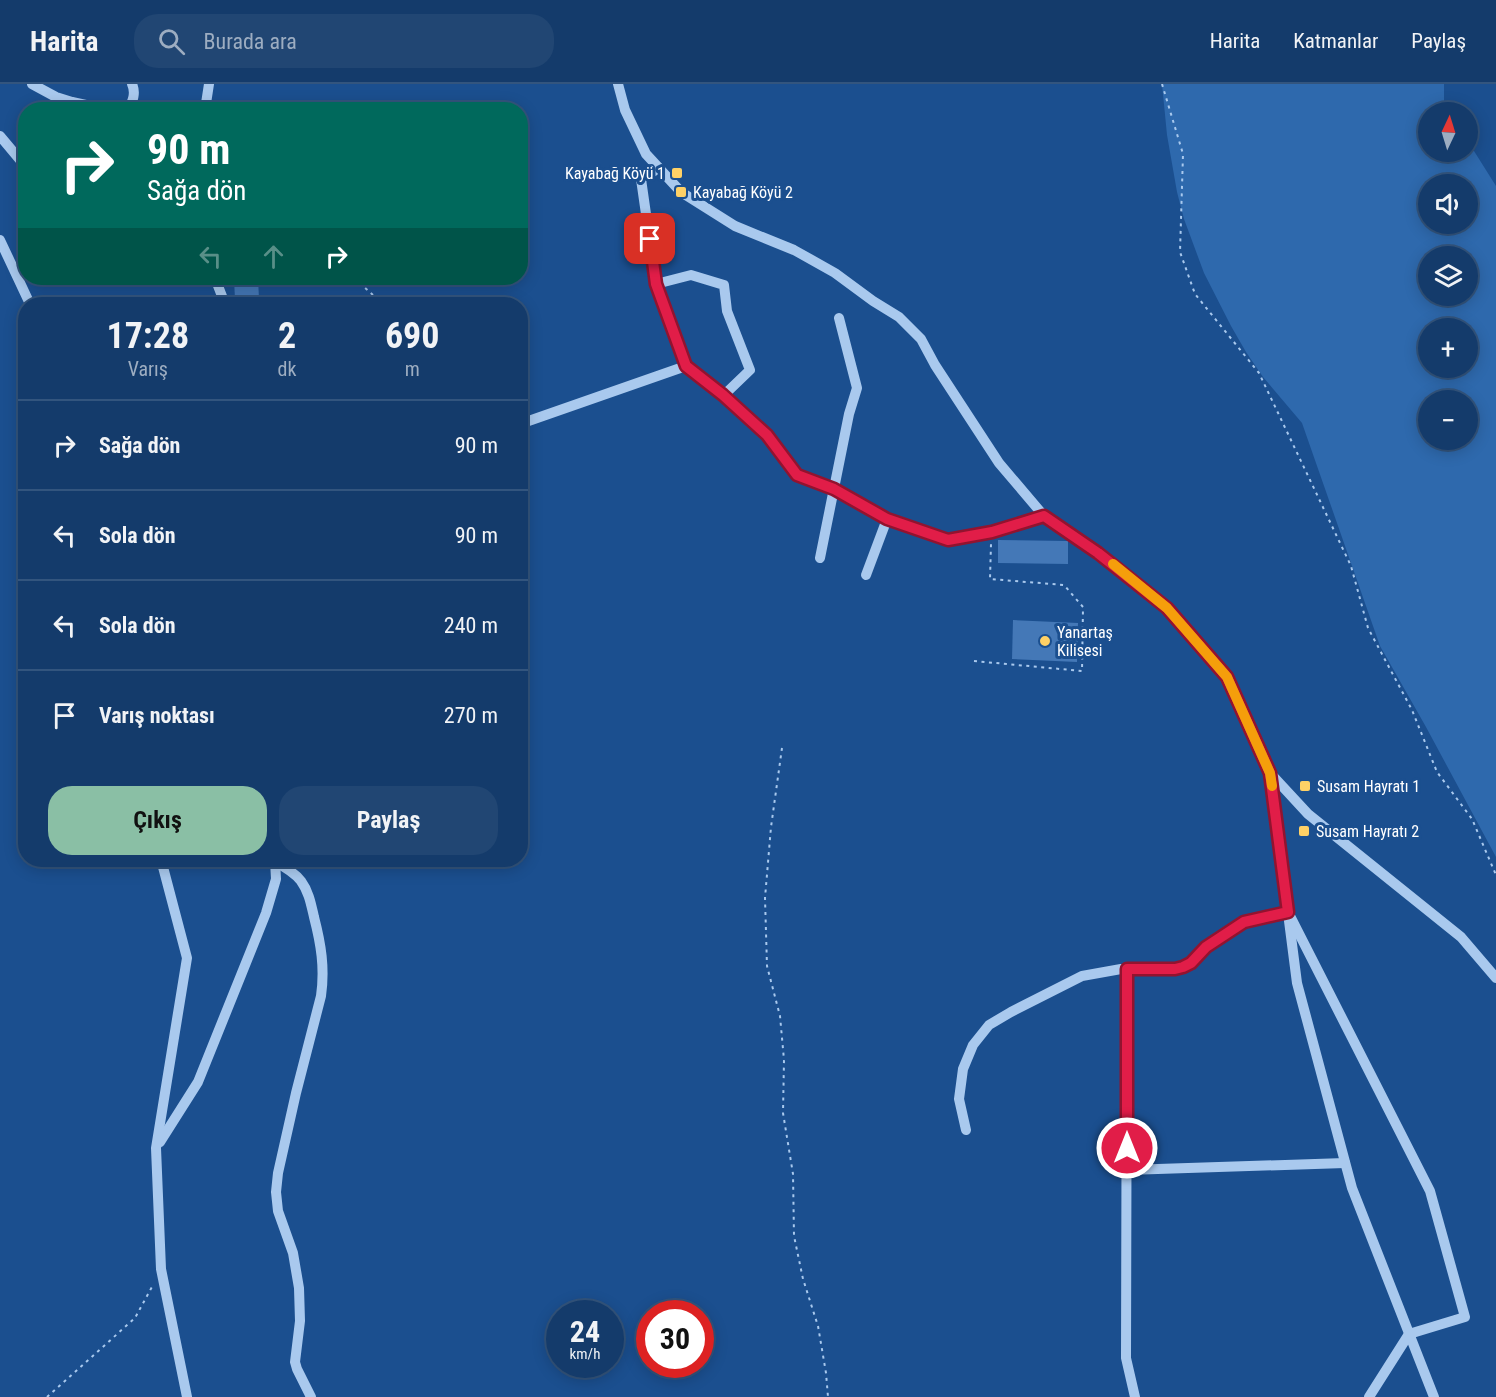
<!DOCTYPE html>
<html lang="tr">
<head>
<meta charset="utf-8">
<style>
	body { margin:0; font-family:"Roboto Condensed",sans-serif; background:#214673; color:#f1f3f6; height:100vh; display:flex; flex-direction:column; font-size:22px; white-space:nowrap }
	* { box-sizing:border-box; margin:0 }
	p { font-size:20px; color:#9dadc1 }
	.icon { flex:none; width:33px; height:33px; fill:none; stroke:currentColor; stroke-width:2; stroke-linecap:round; stroke-linejoin:round }
	.map { position:relative; flex:1; overflow:hidden }
	.side { position:absolute; left:18px; top:213px; width:510px; height:570px; display:flex; flex-direction:column; background:#143b6b; border-radius:24px; box-shadow:0 3px 15px #0003,0 0 0 2px #33557e }
	.side>* { flex:none }
	.guide { position:absolute; left:18px; top:18px; width:510px; height:183px; border-radius:24px; box-shadow:0 3px 15px #0003,0 0 0 2px #33557e; background:#00695c; color:#fff; overflow:hidden }
	.needle { width:39px; rotate:4deg }
	.buttons { position:absolute; left:1418px; top:18px; display:grid; gap:12px }
	.buttons a { display:grid; place-items:center; width:60px; height:60px; border-radius:50%; background:#143b6b; box-shadow:0 3px 15px #0003,0 0 0 2px #33557e; font-size:30px }
	.speed { position:absolute; left:546px; top:1216px; display:flex; gap:12px; font-size:30px; font-weight:700; text-align:center }
	.speed>* { display:grid; place-content:center; width:78px; height:78px; border-radius:50%; background:#143b6b; box-shadow:0 3px 15px #0003,0 0 0 2px #33557e; line-height:1 }
	.speed small { font-size:15px; font-weight:400 }
	.speed .limit { border:9px solid #d22; background:#fff; color:#111 }
	.pin { position:absolute; display:grid; place-items:center; width:51px; height:51px; color:#fff; margin:-26px; border-radius:12px; box-shadow:0 3px 9px #0006 }
	.me { position:absolute; width:66px; margin:-33px; rotate:0deg; stroke-linejoin:round; filter:drop-shadow(0 0 4px #0008) }
	.turn { display:flex; align-items:center; gap:21px; height:126px; padding:0 30px; font-size:27px }
	.turn .icon { width:78px; height:78px; stroke-width:2.5 }
	.turn b { display:block; font-size:42px; line-height:51px }
	.lanes { display:flex; align-items:center; height:57px; padding:0 30px; background:#0003; justify-content:center; gap:30px; direction:ltr }
	.lanes .off { opacity:.35 }
	.eta { display:flex; justify-content:space-evenly; align-items:center; height:102px; text-align:center }
	.eta b { font-size:36px; font-weight:700; line-height:42px }
	.cta { display:flex; gap:12px; margin-top:auto; padding:12px 30px }
	.cta a { flex:1; height:69px; border-radius:24px; background:#8abfa5; color:#111; font-size:24px; font-weight:700; line-height:69px; text-align:center }
	.cta a+a { background:#214673; color:#f1f3f6 }
	ul { padding:0; list-style:none }
	li { display:flex; align-items:center; gap:18px; height:90px; padding:0 30px; border-top:2px solid #33557e }
	li div { flex:1 }
	li b { display:block; font-size:22px }
	li em { font-style:normal }
	header { display:flex; align-items:center; gap:36px; box-sizing:border-box; height:84px; padding:0 30px; background:#143b6b; border-bottom:2px solid #33557e }
	header strong { font-size:28px }
	nav { display:flex; gap:33px; margin-inline-start:auto; font-size:21px }
	.search { width:420px; height:54px; background:#214673; display:flex; align-items:center; gap:15px; box-sizing:border-box; padding:0 21px; border-radius:24px; color:#9dadc1; font-size:22px }
	.map>svg:first-child { display:block }
</style>
</head>
<body>
<header>
<strong>Harita</strong>
<div class="search"><svg class="icon" aria-label="search" viewBox="0 0 24 24"><circle cx="10" cy="10" r="6"/><path d="M15 15l6 6"/></svg>Burada ara</div>
<nav><a>Harita</a><a>Katmanlar</a><a>Paylaş</a></nav>
</header>
<div class="map">
<svg width="1496" height="1313" viewBox="0 0 1496 1313">
	<rect width="100%" height="100%" fill="#1b4f8f"/>
	<!-- green -->
	<path fill="#2e69ad" fill-rule="evenodd" d="M1162 0H1444V17L1447 28H1428V68H1467V61L1474 67 1496 102V773L1426 643 1380 562 1302 339 1263 293 1246 268 1231 242 1204 189 1184 135 1177 108 1167 51ZM1467 100V140H1428V100ZM1467 172V212H1428V172ZM1428 244H1467V284H1428ZM1428 316H1467V356H1428Z"/>
	<!-- building -->
	<g fill="#4478b7">
		<polygon points="234,194 258,194 259,215 235,216"/>
		<polygon points="998,456 1068,457 1068,480 998,479"/>
		<polygon points="1013,536 1078,539 1077,578 1012,575"/>
	</g>
	<g fill="none" stroke-linecap="round" stroke-linejoin="round">
		<!-- path -->
		<g stroke="#a9c9ee" stroke-width="2" stroke-dasharray="3 4.5" stroke-linecap="butt">
			<polyline points="1162,0 1183,70 1180,168 1195,210 1259,289 1351,482 1368,544 1412,626 1437,688 1472,735 1496,791"/>
			<polyline points="354,194 383,220"/>
			<polyline points="974,577 1082,587 1083,523 1064,501 990,495 991,460"/>
			<polyline points="782,664 771,743 765,814 767,882 780,932 784,976 783,1029 793,1090 794,1152 803,1195 818,1242 826,1289 828,1313"/>
			<polyline points="47,1313 135,1234 153,1201"/>
		</g>
		<!-- minor -->
		<g stroke="#a9c9ee" stroke-width="10">
			<polyline points="32,0 56,13 72,18 109,26"/>
			<polyline points="618,0 625,26 646,70 681,108 735,142 794,166 835,189 873,217 899,233 921,255 935,281 999,379 1044,432 1098,469 1167,524 1227,593 1270,689 1308,730 1461,853 1496,894"/>
			<path d="M128 26C133 17 136 9 132 0"/>
			<polyline points="205,26 209,0"/>
			<polyline points="0,52 26,83"/>
			<polyline points="659,84 641,95 656,200 686,282"/>
			<polyline points="0,156 30,220"/>
			<polyline points="215,194 225,220"/>
			<polyline points="656,200 691,191 724,201 727,227 750,286 724,311"/>
			<polyline points="520,340 686,282 724,311 767,351 797,391 834,405 887,435 948,456 992,448 1044,432"/>
			<polyline points="820,474 849,330 857,304 839,234"/>
			<polyline points="866,491 887,435"/>
			<polyline points="1270,689 1297,899 1352,1104 1434,1313"/>
			<polyline points="163,776 163,783 187,874 156,1064 161,1185 187,1313"/>
			<path d="M275 778C285 783 294 788 301 797 309 808 311 820 314 833 321 860 325 884 321 912L296 1009 278 1089 276 1108 278 1127 293 1169 299 1204 300 1237 295 1278 297 1285 311 1313"/>
			<polyline points="1127,885 1126,1274 1135,1313"/>
			<polyline points="966,1046 959,1015 963,985 973,961 989,941 1011,928 1082,892 1121,885 1175,885 1183,883 1191,879 1206,863 1244,838 1288,828 1430,1107 1465,1233 1409,1250 1369,1313"/>
			<polyline points="160,1058 198,998 266,829 276,795 275,776"/>
			<polyline points="1127,1086 1345,1079"/>
		</g>
	</g>
	<g fill="none" stroke-linecap="round" stroke-linejoin="round">
		<!-- route casing -->
		<g stroke="#92132f" stroke-width="15">
			<polyline id="route" points="650,155 656,200 686,282 723,311 767,351 797,391 834,405 887,435 948,456 992,448 1044,432 1098,469 1167,524 1227,593 1270,689 1288,828 1244,838 1206,863 1191,879 1183,883 1175,885 1127,885 1127,1064"/>
		</g>
		<!-- route -->
		<use href="#route" stroke="#e11d48" stroke-width="10"/>
		<!-- slow -->
		<polyline stroke="#f59e0b" stroke-width="10" points="1113,480 1167,524 1227,593 1270,689 1272,702"/>
	</g>
	<!-- markers -->
	<g fill="#ffd166" stroke="#1b4f8f" stroke-width="2">
		<rect x="671" y="83" width="12" height="12" rx="3"/>
		<rect x="675" y="102" width="12" height="12" rx="3"/>
		<circle cx="1045" cy="557" r="6"/>
		<rect x="1299" y="696" width="12" height="12" rx="3"/>
		<rect x="1298" y="741" width="12" height="12" rx="3"/>
	</g>
	<g text-anchor="middle" stroke-width="6" stroke-linejoin="round" paint-order="stroke">
		<!-- poi labels -->
		<g font-size="16" fill="#fff" stroke="#1b4f8f" text-anchor="start">
			<text x="665" y="95" text-anchor="end">Kayabağ Köyü 1</text>
			<text x="693" y="114">Kayabağ Köyü 2</text>
			<text x="1057" y="554">Yanartaş<tspan x="1057" dy="18">Kilisesi</tspan></text>
			<text x="1317" y="708">Susam Hayratı 1</text>
			<text x="1316" y="753">Susam Hayratı 2</text>
		</g>
	</g>
</svg>
<div class="buttons">
<a><svg class="needle" viewBox="-14 -14 28 28"><path d="M0-13l5 13h-10z" fill="#e53935"/><path d="M0 13l5-13h-10z" fill="#9dadc1"/></svg></a>
<a><svg class="icon" aria-label="sound" viewBox="0 0 24 24"><path d="M4 9h4l5-4v14l-5-4H4zM17 9q2 3 0 6"/></svg></a>
<a><svg class="icon" aria-label="layers" viewBox="0 0 24 24"><path d="M12 4l9 5-9 5-9-5zM3 14l9 5 9-5"/></svg></a>
<a>+</a>
<a>−</a>
</div>
<div class="speed"><div>24<small>km/h</small></div><div class="limit">30</div></div>
<div class="pin" style="left:650px;top:155px;background:#d93025"><svg class="icon" aria-label="arrive" viewBox="0 0 24 24"><path d="M6 21V4h12l-3 4 3 4H6"/></svg></div>
<svg class="me" style="left:1127px;top:1064px" viewBox="-20 -20 40 40"><circle r="17" fill="#e11d48" stroke="#fff" stroke-width="3"/><path d="M0-11L8 9 0 5-8 9z" fill="#fff"/></svg>
<div class="guide">
<div class="turn"><svg class="icon" aria-label="right" viewBox="0 0 24 24"><path d="M7 20v-9h11M14 6l5 5-5 5"/></svg><div><b>90 m</b>Sağa dön</div></div>
<div class="lanes"><svg class="icon off" aria-label="left" viewBox="0 0 24 24"><path d="M17 20v-9H6M10 6l-5 5 5 5"/></svg><svg class="icon off" aria-label="ahead" viewBox="0 0 24 24"><path d="M12 20V5M6 11l6-6 6 6"/></svg><svg class="icon" aria-label="right" viewBox="0 0 24 24"><path d="M7 20v-9h11M14 6l5 5-5 5"/></svg></div>
</div>
<section class="side">
<div class="eta">
<div><b>17:28</b><p>Varış</p></div>
<div><b>2</b><p>dk</p></div>
<div><b>690</b><p>m</p></div>
</div>
<ul>
<li><svg class="icon" aria-label="right" viewBox="0 0 24 24"><path d="M7 20v-9h11M14 6l5 5-5 5"/></svg><div><b>Sağa dön</b></div><em>90 m</em></li>
<li><svg class="icon" aria-label="left" viewBox="0 0 24 24"><path d="M17 20v-9H6M10 6l-5 5 5 5"/></svg><div><b>Sola dön</b></div><em>90 m</em></li>
<li><svg class="icon" aria-label="left" viewBox="0 0 24 24"><path d="M17 20v-9H6M10 6l-5 5 5 5"/></svg><div><b>Sola dön</b></div><em>240 m</em></li>
<li><svg class="icon" aria-label="arrive" viewBox="0 0 24 24"><path d="M6 21V4h12l-3 4 3 4H6"/></svg><div><b>Varış noktası</b></div><em>270 m</em></li>
</ul>
<div class="cta"><a>Çıkış</a><a>Paylaş</a></div>
</section>
</div>
</body>
</html>
